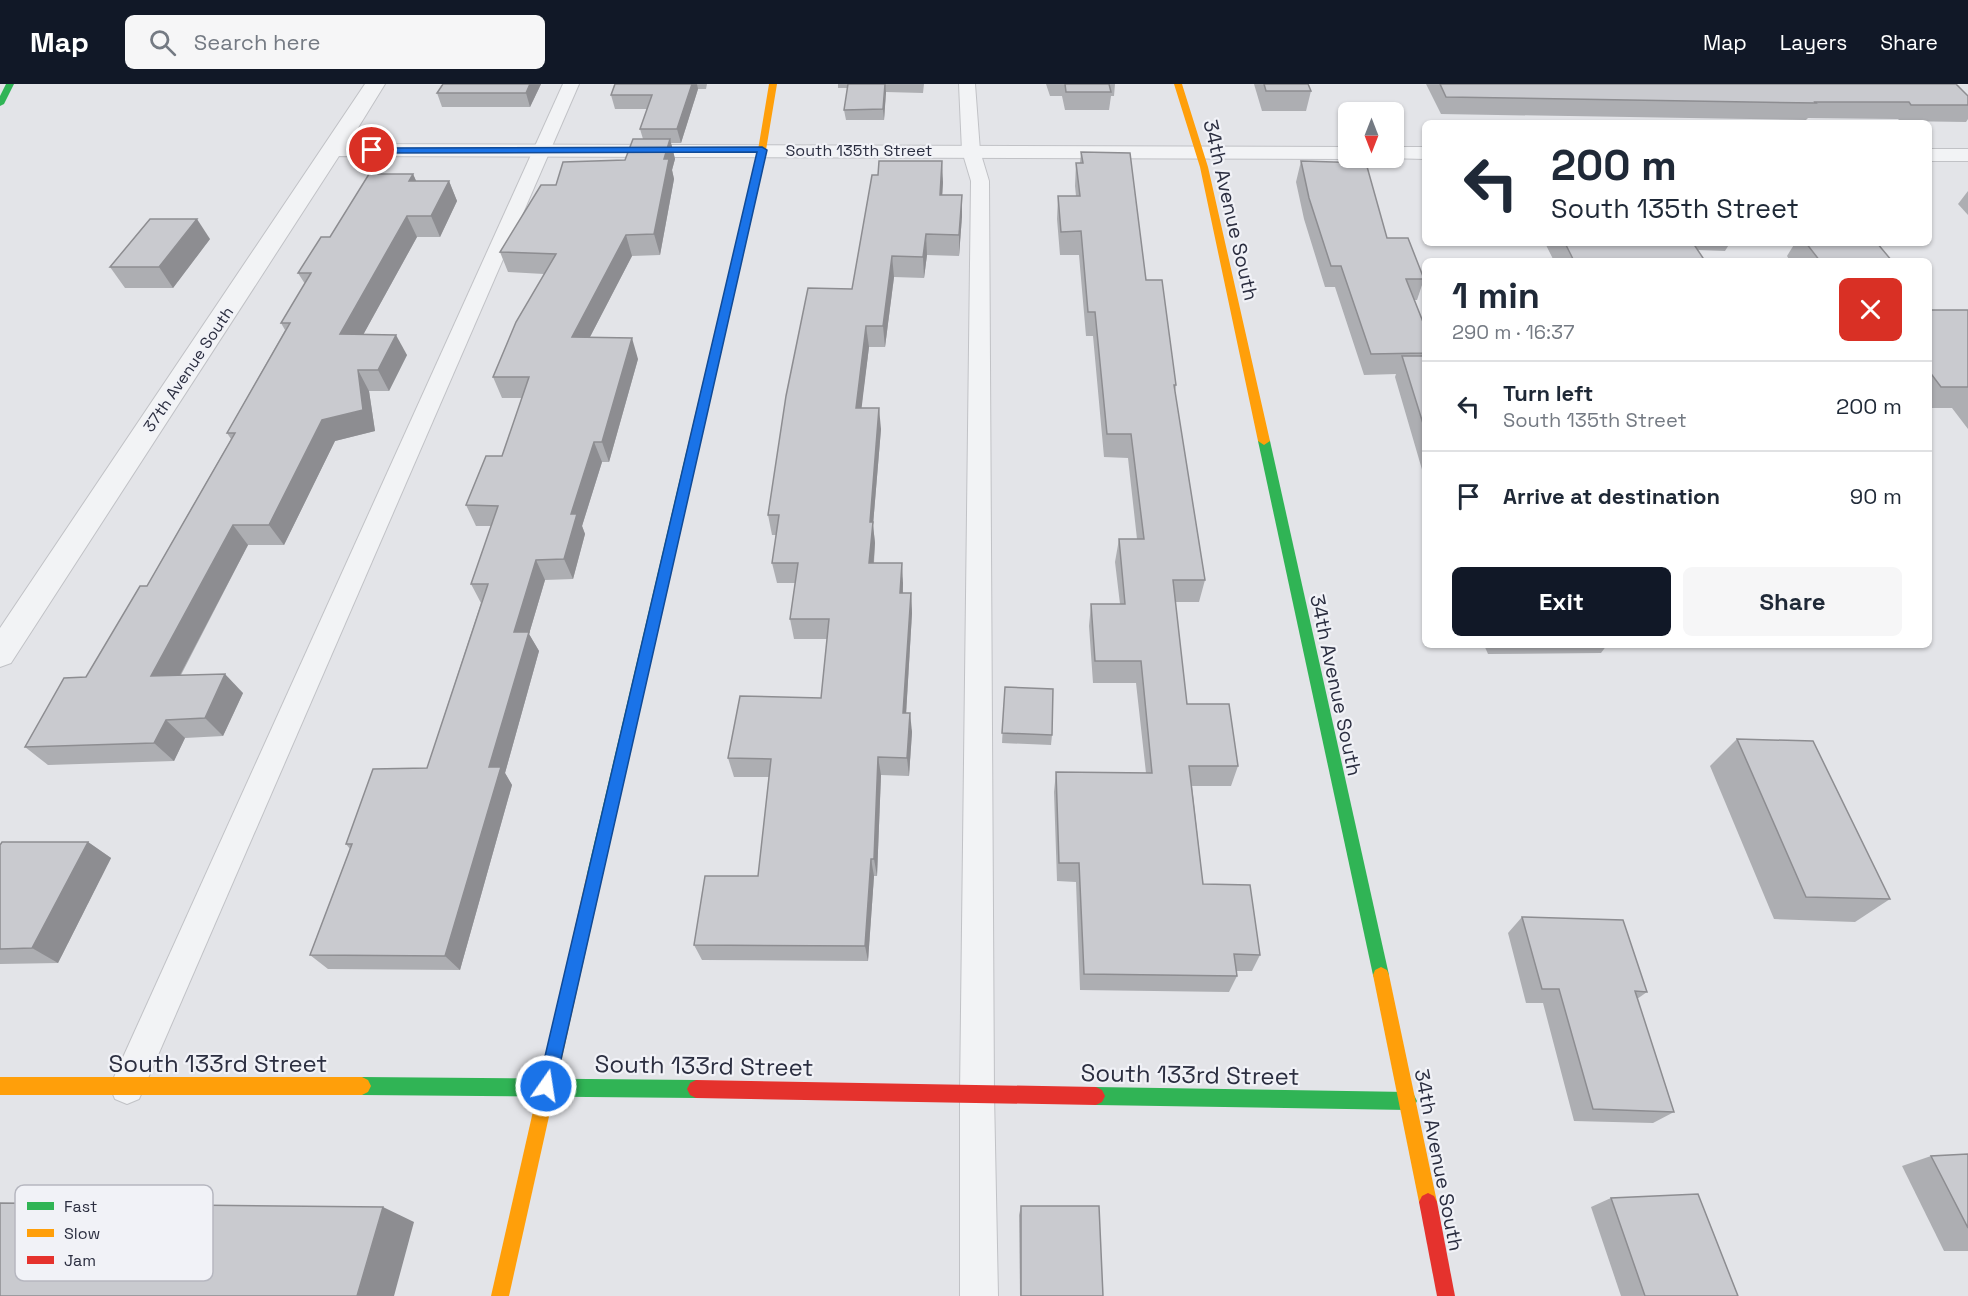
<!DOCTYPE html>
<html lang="en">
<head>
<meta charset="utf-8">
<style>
	body { margin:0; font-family:"Space Grotesk",sans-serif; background:#f6f6f7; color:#1f2937; height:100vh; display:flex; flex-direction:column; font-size:22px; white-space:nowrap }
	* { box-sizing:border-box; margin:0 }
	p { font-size:20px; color:#747a83 }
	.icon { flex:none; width:33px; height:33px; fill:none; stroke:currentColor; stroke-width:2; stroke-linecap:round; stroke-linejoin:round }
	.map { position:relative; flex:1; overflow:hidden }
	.details { position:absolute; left:1422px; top:174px; width:510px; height:390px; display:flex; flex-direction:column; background:#fff; border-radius:9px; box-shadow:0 2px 4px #0004 }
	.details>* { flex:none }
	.top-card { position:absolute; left:1422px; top:36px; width:510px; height:126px; border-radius:9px; box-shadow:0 2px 4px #0004; background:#fff; color:#1f2937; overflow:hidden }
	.needle { width:39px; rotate:180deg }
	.tools { position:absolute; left:1338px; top:18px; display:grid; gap:12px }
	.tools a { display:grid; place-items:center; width:66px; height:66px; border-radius:9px; background:#fff; box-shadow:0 2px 4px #0004; font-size:30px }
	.pin { position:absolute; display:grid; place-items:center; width:51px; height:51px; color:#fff; margin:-26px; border:3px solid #fff; border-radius:50%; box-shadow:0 2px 6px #0007 }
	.me { position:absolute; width:66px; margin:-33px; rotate:13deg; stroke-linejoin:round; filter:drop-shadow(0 0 4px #0008) }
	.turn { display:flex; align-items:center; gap:21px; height:126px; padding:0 30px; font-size:27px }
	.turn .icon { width:78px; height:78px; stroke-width:2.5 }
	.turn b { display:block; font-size:42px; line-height:51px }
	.round { display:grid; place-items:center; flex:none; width:63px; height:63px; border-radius:9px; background:#f6f6f7 }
	.overview { display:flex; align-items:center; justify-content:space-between; height:102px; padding:0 30px }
	h1 { font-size:36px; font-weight:700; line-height:45px }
	.primary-button { display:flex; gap:12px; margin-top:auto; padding:12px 30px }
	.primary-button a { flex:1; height:69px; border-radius:9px; background:#111827; color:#fff; font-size:24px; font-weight:700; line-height:69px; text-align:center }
	.primary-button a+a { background:#f6f6f7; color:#1f2937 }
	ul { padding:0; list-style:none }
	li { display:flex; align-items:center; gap:18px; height:90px; padding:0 30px; border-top:2px solid #e0e1e3 }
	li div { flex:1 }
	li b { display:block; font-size:22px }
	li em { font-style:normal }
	header { display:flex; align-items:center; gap:36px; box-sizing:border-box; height:84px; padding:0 30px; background:#111827; color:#fff }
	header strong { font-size:28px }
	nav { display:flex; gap:33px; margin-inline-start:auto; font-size:21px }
	.search { width:420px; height:54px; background:#f6f6f7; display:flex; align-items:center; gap:15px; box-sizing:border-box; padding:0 21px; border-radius:9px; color:#747a83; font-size:22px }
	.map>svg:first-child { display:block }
</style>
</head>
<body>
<header>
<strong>Map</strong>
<div class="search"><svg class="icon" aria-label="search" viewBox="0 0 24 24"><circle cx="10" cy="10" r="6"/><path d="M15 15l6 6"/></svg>Search here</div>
<nav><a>Map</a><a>Layers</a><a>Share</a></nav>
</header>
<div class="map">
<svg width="1968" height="1212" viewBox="0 0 1968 1212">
	<rect width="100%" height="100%" fill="#e3e4e8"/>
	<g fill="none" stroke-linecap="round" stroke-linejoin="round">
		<!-- lane casing -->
		<g stroke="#c1c2c6" stroke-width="2">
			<g id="lane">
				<polygon points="563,0 579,0 139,1015 127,1020 115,1015 110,1003 115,991"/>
				<polygon points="959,0 975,0 980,67 989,97 994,1010 998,1212 960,1212 960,1010 971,97 962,67"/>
			</g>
		</g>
		<!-- street casing -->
		<g stroke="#c1c2c6" stroke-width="2">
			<g id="street">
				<polygon points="365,0 385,0 348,60 1348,63 1348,74 1356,74 1348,75 339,72 11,579 0,583 0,544"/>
				<polygon points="1394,63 1425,63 1425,75 1386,74 1394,74"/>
				<rect x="1929" y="65" width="39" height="12"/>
			</g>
		</g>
		<!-- lane -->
		<use href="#lane" fill="#f2f3f5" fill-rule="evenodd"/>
		<!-- street -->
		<use href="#street" fill="#f2f3f5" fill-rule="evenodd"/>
		<!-- fast -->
		<g fill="#30b455" fill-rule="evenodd">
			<polygon points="6,0 14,0 4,20 0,22 0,12"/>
			<polygon points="1264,353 1270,357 1389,891 1387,896 1381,899 1375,896 1373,891 1258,357"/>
			<polygon points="692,365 698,369 603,790 600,795 595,797 590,795 587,790 686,369"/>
			<polygon points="362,993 696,996 702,999 705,1005 702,1011 696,1014 362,1011 356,1008 353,1002 356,996"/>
			<polygon points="1096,1003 1408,1008 1414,1011 1417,1017 1414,1023 1408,1026 1096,1021 1090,1018 1087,1012 1090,1006"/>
		</g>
		<!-- slow -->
		<g fill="#ff9f0a" fill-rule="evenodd">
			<polygon points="769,0 777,0 766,66 698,369 692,373 686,369 758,66"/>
			<polygon points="1174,0 1182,0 1208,83 1270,357 1264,361 1258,357 1200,83"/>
			<polygon points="595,783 600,785 603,790 509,1212 491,1212 587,790 590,785"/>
			<polygon points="1381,883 1387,886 1389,891 1437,1118 1434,1124 1428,1127 1422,1124 1419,1118 1373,891 1375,886"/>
			<polygon points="0,993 362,993 368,996 371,1002 368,1008 362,1011 0,1011"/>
		</g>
		<!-- jam -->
		<g fill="#e5322d" fill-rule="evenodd">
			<polygon points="696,996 1096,1003 1102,1006 1105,1012 1102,1018 1096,1021 696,1014 690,1011 687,1005 690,999"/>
			<polygon points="1428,1109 1434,1112 1437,1118 1455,1212 1437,1212 1419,1118 1422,1112"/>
		</g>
	</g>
	<!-- wall -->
	<g fill="#adaeb2">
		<polygon points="541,0 530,23 442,23 437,9"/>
		<polygon points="615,0 707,0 706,5 698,5 681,59 671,59 675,75 672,86 674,95 660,171 632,172 590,253 638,275 609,378 602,378 582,442 585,450 573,495 545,496 529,550 539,567 505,689 512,701 460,886 328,885 310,871 350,765 346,760 427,684 481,519 471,500 491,442 476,442 466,421 502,372 522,314 502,314 493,293 544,190 508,188 500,168 556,101 625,76 643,55 640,45 647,25 615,25 611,11"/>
		<polygon points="838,0 924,0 923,9 886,8 884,36 846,36 844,26 848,4 838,4"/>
		<polygon points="1046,0 1115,0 1114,12 1111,12 1109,26 1065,26 1062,12 1050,12"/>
		<polygon points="1254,0 1308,0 1311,7 1306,27 1262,27"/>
		<polygon points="1426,0 1956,0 1968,12 1968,35 1966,38 1900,37 1898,35 1808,34 1806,36 1441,30"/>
		<polygon points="1081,68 1146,196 1176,301 1175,308 1205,496 1199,518 1175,518 1187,620 1238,682 1231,702 1192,702 1203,800 1260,871 1252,887 1236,887 1237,892 1229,908 1080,906 1076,798 1057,797 1054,708 1056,688 1146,689 1136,599 1093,599 1089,542 1091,520 1120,520 1115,478 1119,455 1137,455 1128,374 1104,373 1093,252 1086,252 1079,171 1060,171 1057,135 1058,112 1076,112 1075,102 1076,79 1080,79"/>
		<polygon points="1301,77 1387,154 1424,195 1417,216 1414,216 1425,243 1425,389 1423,389 1395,293 1396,290 1364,291 1335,203 1325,203 1304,135 1296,98"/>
		<polygon points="413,90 416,97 449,97 457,117 440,153 417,153 363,251 407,271 389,307 369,307 375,347 335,357 284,461 248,461 181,591 243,609 223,652 185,654 174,677 48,681 25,663 86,593 147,502 231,355 227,349 285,246 281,239 305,200 298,189 330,153"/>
		<polygon points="943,98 942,111 962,111 962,132 959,172 927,171 924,194 894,193 885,263 869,263 861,324 881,345 873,441 875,459 874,479 903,499 903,509 911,509 912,529 906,629 912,648 909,692 881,691 877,792 874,792 868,877 702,876 694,861 758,792 769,693 734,693 728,674 821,614 827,555 794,555 790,535 795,499 777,499 772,479 776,451 772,451 768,431 852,205"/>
		<polygon points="1968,107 1968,131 1958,120"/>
		<polygon points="210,155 173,204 125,204 110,183"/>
		<polygon points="1545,159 1730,159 1725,167 1698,166 1705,177 1554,177"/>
		<polygon points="1795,159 1877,159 1892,177 1790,177 1787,172"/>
		<polygon points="1929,223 1931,226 1968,226 1968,345 1952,324 1929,324"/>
		<polygon points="1484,561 1607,561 1601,569 1488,570"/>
		<polygon points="1005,603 1052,651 1051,661 1002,659"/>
		<polygon points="1737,655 1890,815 1855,838 1774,835 1710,682"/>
		<polygon points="88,758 111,774 58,879 0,880 0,761"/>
		<polygon points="1522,833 1647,908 1637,915 1674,1028 1653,1039 1574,1037 1543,919 1526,919 1508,849"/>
		<polygon points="1968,1070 1968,1167 1944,1167 1902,1082 1931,1072"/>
		<polygon points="1611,1114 1738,1212 1621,1212 1591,1123"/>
		<polygon points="1021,1122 1103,1212 1020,1212 1019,1131"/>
	</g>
	<!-- shaded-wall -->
	<g fill="#8d8d91">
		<polygon points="530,0 541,0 530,23 526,9"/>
		<polygon points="692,0 697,0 698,5 681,59 677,45"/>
		<polygon points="886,0 886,8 884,36 883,25"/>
		<polygon points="670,55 675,75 672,86 674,95 660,171 654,150 664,75"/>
		<polygon points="942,77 943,98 941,132 940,111"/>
		<polygon points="413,90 422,110 409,97"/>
		<polygon points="449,97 457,117 440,153 431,132"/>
		<polygon points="962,111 962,132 959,172 959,151"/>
		<polygon points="407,132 417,153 352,271 340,250"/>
		<polygon points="197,135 210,155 173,204 159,183"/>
		<polygon points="926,150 927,171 924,194 923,173"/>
		<polygon points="626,151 632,172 579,274 572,253"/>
		<polygon points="892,172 894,193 885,263 883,242"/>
		<polygon points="866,242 869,263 859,345 856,324"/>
		<polygon points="396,251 407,271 389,307 378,286"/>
		<polygon points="632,254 638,275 609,378 602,358"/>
		<polygon points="358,286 369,307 375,347 335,357 284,461 269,441 322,336"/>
		<polygon points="879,324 881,345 873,441 875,459 872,499 869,479 870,438"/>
		<polygon points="594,358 602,378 582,442 585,450 573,495 564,475 571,430"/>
		<polygon points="233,441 248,461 170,610 151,592"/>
		<polygon points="536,476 545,496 529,550 539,567 505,689 512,701 460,886 445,872 489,683 514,548"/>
		<polygon points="902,479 903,499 902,529 900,509"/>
		<polygon points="911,509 912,529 905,648 903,629"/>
		<polygon points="225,590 243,609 223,652 205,634"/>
		<polygon points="910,629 912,648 909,692 907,674"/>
		<polygon points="166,636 185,654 174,677 154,659"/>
		<polygon points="878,673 881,691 877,792 874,775"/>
		<polygon points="88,758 111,774 58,879 32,864"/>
		<polygon points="871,775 874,792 868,877 865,862"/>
		<polygon points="383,1123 414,1138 394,1212 357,1212"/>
	</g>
	<!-- building -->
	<g fill="#c9cacf" stroke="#8d8d91" stroke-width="1.5">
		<polygon points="443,0 530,0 526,9 437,9"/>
		<polygon points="615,0 692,0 677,45 640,45 652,11 611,11"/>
		<polygon points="848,0 885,0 883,25 844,26"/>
		<polygon points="1065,0 1109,0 1111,8 1066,8"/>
		<polygon points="1264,0 1308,0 1311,7 1266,7"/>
		<polygon points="1440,0 1956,0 1968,12 1968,21 1911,21 1909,18 1815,18 1816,19 1446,13"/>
		<polygon points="633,55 670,55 664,75 669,75 654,150 626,151 572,253 632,254 602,358 594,358 571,430 577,430 564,475 536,476 514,548 529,548 489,683 501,683 445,872 310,871 352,760 346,760 373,685 427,684 488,500 471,500 498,422 466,421 486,372 502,372 529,293 493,293 516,238 556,170 500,168 541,101 556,101 563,78 625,76"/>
		<polygon points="1081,68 1130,69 1146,196 1162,196 1176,301 1174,301 1205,496 1173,496 1187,620 1229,620 1238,682 1189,682 1203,800 1250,801 1260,871 1234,870 1237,892 1084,890 1079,779 1059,779 1056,688 1152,689 1141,577 1095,577 1091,520 1125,520 1119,455 1144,455 1131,350 1107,350 1095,228 1088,228 1081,147 1061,148 1058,112 1080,112 1076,79 1083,79"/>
		<polygon points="879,77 942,77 940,111 962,111 959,151 926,150 923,173 892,172 883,242 866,242 856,324 879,324 870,438 873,438 869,479 902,479 900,509 911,509 903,629 910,629 907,674 878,673 874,775 871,775 865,862 694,861 705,792 758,792 771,675 728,674 740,612 821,614 829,535 790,535 798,479 772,479 779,431 768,431 786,312 808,204 852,205 872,91 878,91"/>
		<polygon points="1301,77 1366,79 1387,154 1408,154 1424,195 1406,195 1425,243 1425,269 1371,270 1341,182 1331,182 1309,114"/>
		<polygon points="369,90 413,90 409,97 449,97 431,132 407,132 340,250 396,251 378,286 358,286 363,326 322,336 269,441 233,441 151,592 225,590 205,634 166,636 154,659 25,663 64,594 86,593 140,502 147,502 235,349 227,349 290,239 281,239 311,189 298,189 321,153 330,153"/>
		<polygon points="150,135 197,135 159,183 110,183"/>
		<polygon points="1565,159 1693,159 1705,177 1574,177"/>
		<polygon points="1806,159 1877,159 1892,177 1820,177"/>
		<polygon points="1929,223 1931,226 1968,226 1968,303 1941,303 1929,287"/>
		<polygon points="1402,272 1425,272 1425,346"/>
		<polygon points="1005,603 1053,605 1052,651 1002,649"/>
		<polygon points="1737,655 1813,657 1890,815 1806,813"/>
		<polygon points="2,758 88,758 32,864 0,865 0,761"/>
		<polygon points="1522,833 1623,836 1647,908 1635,907 1674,1028 1593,1025 1559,905 1542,905"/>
		<polygon points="1968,1070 1968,1144 1931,1072"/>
		<polygon points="1698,1110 1738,1212 1645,1212 1611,1114"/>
		<polygon points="0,1119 383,1123 357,1212 0,1212"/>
		<polygon points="1021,1122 1099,1122 1103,1212 1021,1212"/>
	</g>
	<!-- route -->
	<polygon fill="#1a73e8" stroke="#114b97" stroke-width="1.5" points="762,63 767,66 555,1002 552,1008 546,1010 540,1008 538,1002 757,68 372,69 368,66 372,64"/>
	<g text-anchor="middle" stroke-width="4.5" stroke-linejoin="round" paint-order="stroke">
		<!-- far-street labels -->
		<g font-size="16" fill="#2b2e40" stroke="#f1f2f7">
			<text x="859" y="72">South 135th Street</text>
			<text transform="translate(188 285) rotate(-56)" y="6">37th Avenue South</text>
		</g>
		<!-- street labels -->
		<g font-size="20" fill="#2b2e40" stroke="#f1f2f7">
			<text transform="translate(1231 126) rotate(77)" y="7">34th Avenue South</text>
			<text transform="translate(1336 601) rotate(78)" y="7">34th Avenue South</text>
			<text transform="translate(1439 1076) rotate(79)" y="7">34th Avenue South</text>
		</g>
		<!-- near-street labels -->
		<g font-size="24" fill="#2b2e40" stroke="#f1f2f7">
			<text x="218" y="988">South 133rd Street</text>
			<text transform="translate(704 982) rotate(1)" y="8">South 133rd Street</text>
			<text transform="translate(1190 991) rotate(1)" y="8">South 133rd Street</text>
		</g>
	</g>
	<!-- legend -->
	<rect x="15" y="1101" width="198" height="96" rx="9" fill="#f1f2f7" stroke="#b6b7c0" stroke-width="1.5"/>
	<rect x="27" y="1118" width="27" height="8" fill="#30b455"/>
	<rect x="27" y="1145" width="27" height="8" fill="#ff9f0a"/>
	<rect x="27" y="1172" width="27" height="8" fill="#e5322d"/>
	<g font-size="16" fill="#2b2e40">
		<text x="64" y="1128">Fast</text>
		<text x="64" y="1155">Slow</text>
		<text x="64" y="1182">Jam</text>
	</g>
</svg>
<div class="tools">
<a><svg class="needle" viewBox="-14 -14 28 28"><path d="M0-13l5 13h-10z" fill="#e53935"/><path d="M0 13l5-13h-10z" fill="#747a83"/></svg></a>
</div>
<div class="pin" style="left:372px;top:66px;background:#d93025"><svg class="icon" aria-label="arrive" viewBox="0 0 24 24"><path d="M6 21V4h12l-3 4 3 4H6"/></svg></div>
<svg class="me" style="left:546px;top:1002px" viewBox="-20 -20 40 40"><circle r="17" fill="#1a73e8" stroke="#fff" stroke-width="3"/><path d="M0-11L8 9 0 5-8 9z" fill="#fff"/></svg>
<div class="top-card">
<div class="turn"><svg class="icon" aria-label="left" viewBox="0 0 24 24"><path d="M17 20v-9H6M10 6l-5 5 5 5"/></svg><div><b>200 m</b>South 135th Street</div></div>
</div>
<section class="details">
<div class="overview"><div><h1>1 min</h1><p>290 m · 16:37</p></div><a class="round" style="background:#d93025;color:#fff"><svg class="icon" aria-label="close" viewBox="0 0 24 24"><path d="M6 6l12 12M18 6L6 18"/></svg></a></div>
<ul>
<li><svg class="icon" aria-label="left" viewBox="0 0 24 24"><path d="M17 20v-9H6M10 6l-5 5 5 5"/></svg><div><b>Turn left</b><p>South 135th Street</p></div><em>200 m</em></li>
<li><svg class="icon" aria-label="arrive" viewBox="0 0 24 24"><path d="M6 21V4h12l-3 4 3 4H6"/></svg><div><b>Arrive at destination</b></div><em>90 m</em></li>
</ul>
<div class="primary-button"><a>Exit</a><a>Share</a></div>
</section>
</div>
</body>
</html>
